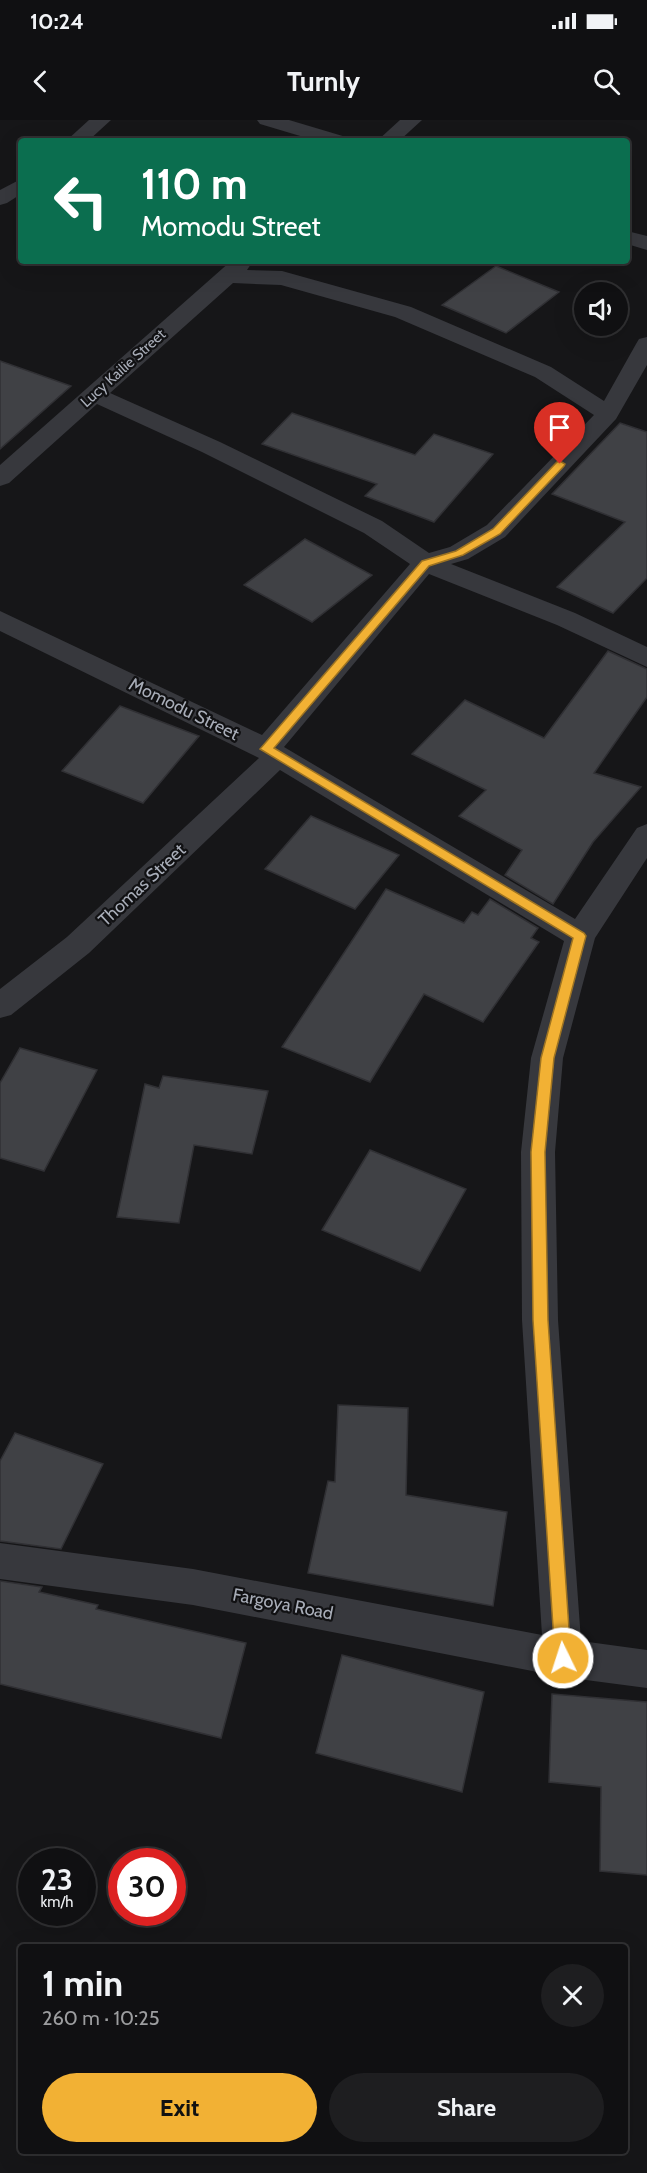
<!DOCTYPE html>
<html lang="en">
<head>
<meta charset="utf-8">
<style>
	body { margin:0; font-family:Cabin,sans-serif; background:#1e1e20; color:#f1f3f6; height:100vh; display:flex; flex-direction:column; font-size:22px; white-space:nowrap }
	* { box-sizing:border-box; margin:0 }
	p { font-size:20px; color:#9c9d9f }
	.icon { flex:none; width:33px; height:33px; fill:none; stroke:currentColor; stroke-width:2; stroke-linecap:round; stroke-linejoin:round }
	.map { position:relative; flex:1; overflow:hidden }
	.sheet { position:absolute; left:18px; top:1824px; width:610px; height:210px; display:flex; flex-direction:column; background:#101012; border-radius:6px; box-shadow:0 6px 24px #0002,0 0 0 2px #303032 }
	.sheet>* { flex:none }
	.hud { position:absolute; left:18px; top:18px; width:612px; height:126px; border-radius:6px; box-shadow:0 6px 24px #0002,0 0 0 2px #303032; background:#0b6e4f; color:#fff; overflow:hidden }
	.tools { position:absolute; left:574px; top:162px; display:grid; gap:12px }
	.tools a { display:grid; place-items:center; width:54px; height:54px; border-radius:50%; background:#101012; box-shadow:0 6px 24px #0002,0 0 0 2px #303032; font-size:30px }
	.speed { position:absolute; left:18px; top:1728px; display:flex; gap:12px; font-size:30px; font-weight:700; text-align:center }
	.speed>* { display:grid; place-content:center; width:78px; height:78px; border-radius:50%; background:#101012; box-shadow:0 6px 24px #0002,0 0 0 2px #303032; line-height:1 }
	.speed small { font-size:15px; font-weight:400 }
	.speed .limit { border:9px solid #d22; background:#fff; color:#111 }
	.pin { position:absolute; display:grid; place-items:center; width:51px; height:51px; color:#fff; margin:-62px -26px; border-radius:50% 50% 50% 0; rotate:-45deg; box-shadow:0 0 6px #0007 }
	.pin .icon { rotate:45deg }
	.me { position:absolute; width:66px; margin:-33px; rotate:356deg; stroke-linejoin:round; filter:drop-shadow(0 0 4px #0008) }
	.turn { display:flex; align-items:center; gap:21px; height:126px; padding:0 24px; font-size:27px }
	.turn .icon { width:78px; height:78px; stroke-width:2.5 }
	.turn b { display:block; font-size:42px; line-height:51px }
	.round { display:grid; place-items:center; flex:none; width:63px; height:63px; border-radius:32px; background:#1e1e20 }
	.head { display:flex; align-items:center; justify-content:space-between; height:102px; padding:0 24px }
	h1 { font-size:36px; font-weight:700; line-height:45px }
	.button { display:flex; gap:12px; margin-top:auto; padding:12px 24px }
	.button a { flex:1; height:69px; border-radius:36px; background:#f2b134; color:#111; font-size:24px; font-weight:700; line-height:69px; text-align:center }
	.button a+a { background:#1e1e20; color:#f1f3f6 }
	.status { display:flex; justify-content:space-between; align-items:center; height:42px; padding:0 30px; background:#101012; direction:ltr }
	.status svg { height:16px; fill:currentColor }
	header { display:flex; justify-content:space-between; align-items:center; height:78px; padding:0 24px; background:#101012; font-size:27px; font-weight:700 }
	.map>svg:first-child { display:block }
</style>
</head>
<body>
<div class="status"><b>10:24</b><svg viewBox="0 0 49 12"><path d="M0 12V9h3v3zM5 12V6h3v6zM10 12V3h3v9zM15 12V0h3v12zM26 1h20v11H26zM47 4h2v5h-2z"/></svg></div>
<header><svg class="icon" aria-label="back" viewBox="0 0 24 24"><path d="M15 5l-7 7 7 7"/></svg>Turnly<svg class="icon" aria-label="search" viewBox="0 0 24 24"><circle cx="10" cy="10" r="6"/><path d="M15 15l6 6"/></svg></header>
<div class="map">
<svg width="647" height="2053" viewBox="0 0 647 2053">
	<rect width="100%" height="100%" fill="#161618"/>
	<!-- building -->
	<g fill="#404145" stroke="#303034" stroke-width="1.5">
		<polygon points="496,146 559,172 506,213 442,185"/>
		<polygon points="0,241 71,266 0,329"/>
		<polygon points="292,293 415,335 434,314 493,334 434,402 365,376 377,364 262,324"/>
		<polygon points="620,303 647,312 647,458 613,493 557,467 625,402 552,374"/>
		<polygon points="305,419 372,455 312,502 244,465"/>
		<polygon points="608,531 647,549 647,577 594,653 641,667 593,722 553,784 505,755 522,730 459,696 486,670 412,634 465,580 544,618"/>
		<polygon points="120,586 199,616 143,683 62,651"/>
		<polygon points="311,696 399,735 355,789 265,749"/>
		<polygon points="386,769 464,803 472,792 478,795 490,779 538,808 531,818 539,822 483,902 424,874 370,962 282,927"/>
		<polygon points="20,928 97,950 44,1051 0,1038 0,963"/>
		<polygon points="163,956 268,971 252,1034 194,1025 179,1103 117,1097 145,964 159,968"/>
		<polygon points="370,1030 466,1069 420,1151 322,1110"/>
		<polygon points="338,1285 408,1288 406,1375 507,1392 493,1486 308,1453 328,1361 335,1362"/>
		<polygon points="15,1313 103,1344 61,1429 0,1421 0,1341"/>
		<polygon points="0,1461 42,1467 39,1472 98,1485 96,1489 246,1523 221,1618 0,1564"/>
		<polygon points="342,1535 484,1572 462,1672 316,1633"/>
		<polygon points="552,1574 647,1582 647,1755 600,1751 601,1667 549,1662"/>
	</g>
	<g fill="none" stroke-linecap="round" stroke-linejoin="round">
		<!-- minor -->
		<g fill="#37383d" fill-rule="evenodd">
			<polygon points="89,0 111,0 88,21 66,21"/>
			<polygon points="257,0 289,0 346,17 349,21 317,21 260,4"/>
			<polygon points="400,0 422,0 399,21 377,21"/>
			<polygon points="21,59 21,74 7,83 0,85 0,70"/>
			<polygon points="627,111 647,116 647,130 627,124"/>
			<path d="M231 141H253L247 150 282 151 411 187 551 247 604 281 636 224 639 219 647 217V245L616 299 505 417 468 439 451 444 575 493 647 527V547L557 505 429 454 284 627 575 799 637 708 647 704V738L595 818 563 938 555 1032 558 1200 581 1521 647 1530V1568L563 1557 193 1485 0 1459V1423L193 1449 542 1515 522 1200 521 1032 531 938 564 821 280 650 89 833 11 895 0 898V869L67 817 259 638 0 511V491L262 615 410 444 364 413 202 332 97 284 9 363 0 366V345ZM233 163 281 165 395 197 535 257 594 295 487 405 450 427 429 433 382 401 220 322 110 273Z"/>
		</g>
	</g>
	<!-- route -->
	<polygon fill="#f2b134" stroke="#9d7322" stroke-width="1.5" points="560,341 565,344 564,346 500,414 463,435 429,446 274,628 584,813 586,816 554,938 545,1032 548,1200 571,1538 569,1543 563,1546 557,1543 555,1538 533,1200 531,1032 541,938 573,818 260,629 422,441 456,431 493,409 557,342"/>
	<g text-anchor="middle" stroke-width="4.5" stroke-linejoin="round" paint-order="stroke">
		<!-- far-street labels -->
		<g font-size="15" fill="#a8adb8" stroke="#111113">
			<text transform="translate(123 248) rotate(-42)" y="5">Lucy Kailie Street</text>
		</g>
		<!-- street labels -->
		<g font-size="18" fill="#a8adb8" stroke="#111113">
			<text transform="translate(184 589) rotate(26)" y="6">Momodu Street</text>
			<text transform="translate(142 765) rotate(-43)" y="6">Thomas Street</text>
			<text transform="translate(283 1484) rotate(11)" y="6">Fargoya Road</text>
		</g>
	</g>
</svg>
<div class="tools">
<a><svg class="icon" aria-label="sound" viewBox="0 0 24 24"><path d="M4 9h4l5-4v14l-5-4H4zM17 9q2 3 0 6"/></svg></a>
</div>
<div class="speed"><div>23<small>km/h</small></div><div class="limit">30</div></div>
<div class="pin" style="left:560px;top:344px;background:#d93025"><svg class="icon" aria-label="arrive" viewBox="0 0 24 24"><path d="M6 21V4h12l-3 4 3 4H6"/></svg></div>
<svg class="me" style="left:563px;top:1538px" viewBox="-20 -20 40 40"><circle r="17" fill="#f2b134" stroke="#fff" stroke-width="3"/><path d="M0-11L8 9 0 5-8 9z" fill="#fff"/></svg>
<div class="hud">
<div class="turn"><svg class="icon" aria-label="left" viewBox="0 0 24 24"><path d="M17 20v-9H6M10 6l-5 5 5 5"/></svg><div><b>110 m</b>Momodu Street</div></div>
</div>
<section class="sheet">
<div class="head"><div><h1>1 min</h1><p>260 m · 10:25</p></div><a class="round"><svg class="icon" aria-label="close" viewBox="0 0 24 24"><path d="M6 6l12 12M18 6L6 18"/></svg></a></div>
<div class="button"><a>Exit</a><a>Share</a></div>
</section>
</div>
</body>
</html>
